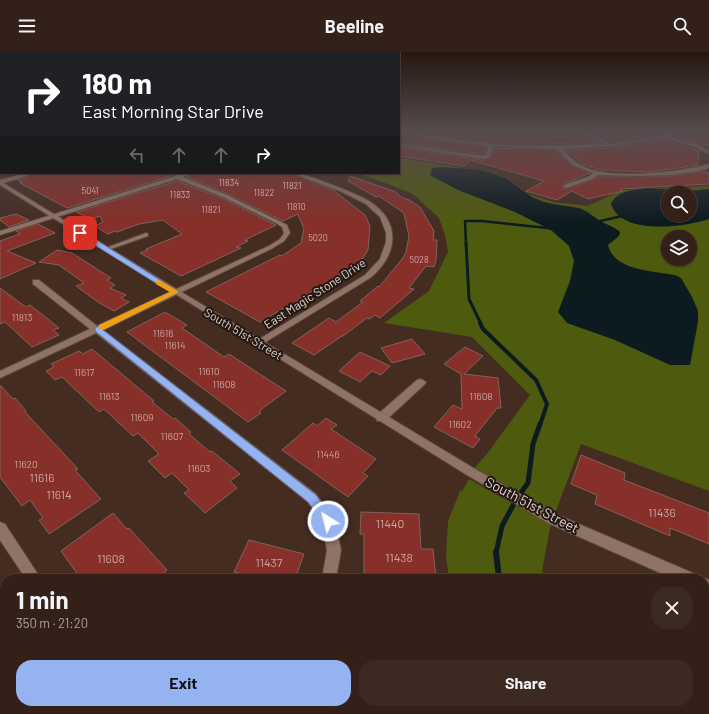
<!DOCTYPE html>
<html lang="en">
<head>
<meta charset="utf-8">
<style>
	body { margin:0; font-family:Barlow,sans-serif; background:#3b2922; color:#f1f3f6; height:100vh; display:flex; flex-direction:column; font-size:15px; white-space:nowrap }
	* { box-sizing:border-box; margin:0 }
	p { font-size:13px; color:#a9a3a2 }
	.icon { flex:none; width:22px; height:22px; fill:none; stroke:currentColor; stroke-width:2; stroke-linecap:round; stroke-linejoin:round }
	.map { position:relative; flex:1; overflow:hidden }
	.drawer { position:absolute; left:0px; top:522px; width:709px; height:140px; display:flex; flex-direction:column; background:#332119; border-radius:16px 16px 0 0; box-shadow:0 1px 3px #0004,0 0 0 1px #4e3e38 }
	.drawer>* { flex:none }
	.top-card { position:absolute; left:0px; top:0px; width:400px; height:122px; box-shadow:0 1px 3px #0004,0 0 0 1px #4e3e38; background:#202124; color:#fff; overflow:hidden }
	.controls { position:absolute; left:661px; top:134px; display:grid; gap:8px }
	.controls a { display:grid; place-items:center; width:36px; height:36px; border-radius:50%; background:#332119; box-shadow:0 1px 3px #0004,0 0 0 1px #4e3e38; font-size:20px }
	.pin { position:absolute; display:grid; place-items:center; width:34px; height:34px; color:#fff; margin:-17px; border-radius:8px; box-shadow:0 2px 6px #0006 }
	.me { position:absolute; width:44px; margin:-22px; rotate:324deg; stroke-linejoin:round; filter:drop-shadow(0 0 3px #0008) }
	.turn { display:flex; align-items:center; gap:14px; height:84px; padding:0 16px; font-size:18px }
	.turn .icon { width:52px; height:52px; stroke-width:2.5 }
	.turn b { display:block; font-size:28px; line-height:34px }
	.lanes { display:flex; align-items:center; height:38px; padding:0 16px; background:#0003; justify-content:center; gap:20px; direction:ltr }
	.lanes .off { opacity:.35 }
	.round { display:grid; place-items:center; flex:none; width:42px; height:42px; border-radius:16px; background:#3b2922 }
	.head { display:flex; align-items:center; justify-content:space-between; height:68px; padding:0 16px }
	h1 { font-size:24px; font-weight:700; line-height:30px }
	.button { display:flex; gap:8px; margin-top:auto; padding:8px 16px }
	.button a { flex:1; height:46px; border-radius:16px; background:#95b2f1; color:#111; font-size:16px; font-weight:700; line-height:46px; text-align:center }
	.button a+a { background:#3b2922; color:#f1f3f6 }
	header { display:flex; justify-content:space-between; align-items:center; height:52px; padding:0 16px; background:#332119; font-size:18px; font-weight:700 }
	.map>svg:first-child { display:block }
</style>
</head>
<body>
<header><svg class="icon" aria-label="menu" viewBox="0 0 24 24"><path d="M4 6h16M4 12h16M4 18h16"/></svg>Beeline<svg class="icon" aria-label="search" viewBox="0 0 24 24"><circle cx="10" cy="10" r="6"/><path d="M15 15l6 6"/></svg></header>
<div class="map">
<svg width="709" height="662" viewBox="0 0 709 662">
	<rect width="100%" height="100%" fill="#442c21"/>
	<!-- green -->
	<g fill="#4e5a0e" fill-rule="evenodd">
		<path d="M399 106 495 121 508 127 529 142 553 150 588 154 622 138 709 134V439L581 392 553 467 471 420 487 402 530 343 472 285 384 271 429 239 448 200 445 183 439 166 413 142 391 133 357 121H399ZM668 141H690V163H668ZM668 185H690V207H668Z"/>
		<polygon points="469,427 515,453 551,471 542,519 546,527 449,527 446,505 448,469 461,437 462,440"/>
		<polygon points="519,657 677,657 684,662 524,662"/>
	</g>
	<!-- water -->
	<g fill="#0b1b20" fill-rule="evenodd">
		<path d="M445 115C465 117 487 117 505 126 517 132 526 143 539 148 551 153 564 153 578 156 588 158 595 167 604 171 610 174 615 175 620 180L619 184 608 193C614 219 654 219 675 223L681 226 692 245 698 259V270L690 313H670L615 288 567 271 558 260 570 229 574 209 569 194 551 178 515 160 458 138 430 123 432 116Z"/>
		<path d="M649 136 689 139 709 137V167C685 175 621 184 611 152 617 138 635 138 649 136ZM668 141H690V163H668Z"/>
	</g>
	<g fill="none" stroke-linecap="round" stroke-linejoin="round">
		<!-- stream-far4 -->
		<g stroke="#0b1b20" stroke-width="2.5">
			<polyline points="596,170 622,164"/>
			<polyline points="466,192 465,169 482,169 556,177"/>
		</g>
		<!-- stream-far3 -->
		<polyline stroke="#0b1b20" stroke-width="3" points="466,191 469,247 481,272"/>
		<!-- stream-far2 -->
		<polyline stroke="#0b1b20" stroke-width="4" points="480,271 483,277 536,328 547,352 540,373"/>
		<!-- stream-far1 -->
		<polyline stroke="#0b1b20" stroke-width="5" points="496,501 502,474 517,446 528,431 533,392 540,372"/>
		<!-- stream -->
		<g stroke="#0b1b20" stroke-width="6">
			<polyline points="496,500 499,527"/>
			<polyline points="615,657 622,662"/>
		</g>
	</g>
	<!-- building -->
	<g fill="#872f29" stroke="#81635f">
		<polygon points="432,79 455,79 522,85 585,84 599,91 541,92 503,92 428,82"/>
		<polygon points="628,79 639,79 653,83 611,90 597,84 610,84 606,82"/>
		<polygon points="683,79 709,79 709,95 700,90 700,92 678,85 687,83 682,80"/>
		<polygon points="415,86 422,86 487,95 485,102 483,102 407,92"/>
		<polygon points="663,87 699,99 698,113 649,120 601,118 582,112 566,98 616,96"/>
		<polygon points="401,96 484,108 491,105 494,96 556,98 572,114 590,121 564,132 562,135 565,137 592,128 598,125 671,124 704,119 709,121 709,132 620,137 623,139 588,147 572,139 557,148 526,139 544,129 470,108 464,114 399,104 399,98"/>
		<polygon points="37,121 180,121 67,156 20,131 23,131 18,128"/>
		<polygon points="194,121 290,121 333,138 365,163 370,174 368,198 363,206 338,225 321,236 318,235 289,255 287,254 260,270 206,240 280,203 282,204 301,191 304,177 298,162 283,169 228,142 187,125"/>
		<polygon points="350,124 396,140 401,145 409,148 420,155 434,179 433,188 437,188 436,209 434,215 426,214 409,236 414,237 380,266 375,263 370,267 367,266 343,284 342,284 314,303 292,291 329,266 336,270 363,250 360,249 378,234 379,235 403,206 406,200 409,184 404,161 379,144 376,145 348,129"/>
		<polygon points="177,129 222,146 276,173 245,188 248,189 236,195 241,196 181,224 140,201 148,198 146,197 182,182 163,168 139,172 117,180 115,179 108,182 95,174 103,170 100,164 91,167 76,160"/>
		<polygon points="16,162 29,168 9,175 0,168 0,166"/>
		<polygon points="38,172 55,181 7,199 36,211 0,227 0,189 20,182 16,179"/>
		<polygon points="57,198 72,201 111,226 107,228 115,233 110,236 126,243 121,246 129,250 114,259 98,250 76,234 84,231 59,213 39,210"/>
		<polygon points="0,236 26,255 30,253 48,267 59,276 53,278 59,283 32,295 5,270 0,272"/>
		<polygon points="165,260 187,273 182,276 224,305 229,302 286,339 259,359 261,361 248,370 127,280"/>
		<polygon points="412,287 425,302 392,311 381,296"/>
		<polygon points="465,295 483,304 464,322 498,326 501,356 497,356 475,384 480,387 473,396 434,375 453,353 462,357 461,322 444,312"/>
		<polygon points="92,297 154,349 152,350 173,367 175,366 191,380 189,382 210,400 212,399 240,422 230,429 237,436 205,461 184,441 189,438 172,421 165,426 148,409 159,402 138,381 133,384 104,357 99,360 62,325 55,328 46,319 54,315 51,312 79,299 83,302"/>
		<polygon points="360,300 390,314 381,323 372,319 360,330 339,319"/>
		<polygon points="0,333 13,347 15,346 26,359 25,360 78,417 75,418 101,447 49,482 39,468 43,466 30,448 22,454 0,425"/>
		<polygon points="326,366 337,373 331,377 376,407 363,421 368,424 348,445 282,398 313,371 317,374"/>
		<polygon points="581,403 625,421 624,428 709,461 709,492 670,476 670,484 595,452 597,443 571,432"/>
		<polygon points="361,460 419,462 421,497 433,497 436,527 364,527 364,482 360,482"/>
		<polygon points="113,461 127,477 129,476 167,518 157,527 81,527 61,499"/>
		<polygon points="249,488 304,502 295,527 246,527 247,523 234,520"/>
	</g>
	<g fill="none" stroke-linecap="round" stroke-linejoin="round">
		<!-- street casing -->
		<g stroke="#5d493f" stroke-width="2">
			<g id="street">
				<path d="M399 79 466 89 503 93 541 94 606 92 583 82H522L482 79 584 80 611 92 649 86 676 79H682L667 84 699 93 709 99V102L695 95 663 85 616 94 563 97C570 106 578 113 589 117 616 127 681 120 709 112V116L699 119 671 123 638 124 598 123 592 127 566 136 564 135V133L588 125 593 121 573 113 557 97 493 94 490 105 484 107 399 94V92L483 104 486 103 489 94 432 87Z"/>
				<rect x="0" y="87" width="1" height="2"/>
				<polygon points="27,121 36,121 0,132 0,128"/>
				<polygon points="185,121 193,121 183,125 227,143 287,173 290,181 284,189 273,196 103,278 316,442 335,469 341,498 336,527 322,527 327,498 322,471 308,450 96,281 0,326 0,319 90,277 33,232 33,228 39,228 97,274 269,194 280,187 284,181 282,175 276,171 223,145 177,127 0,183 0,179"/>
				<path d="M291 121C304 121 318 128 330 132 343 137 357 142 369 149 402 170 398 203 370 226L259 294 254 291 256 289 365 223 380 207 386 190V181L380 165 366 152 340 139Z"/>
				<polygon points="146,181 148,182 148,184 108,198 103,197"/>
				<polygon points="421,327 426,330 425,332 385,369 377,369 376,366 377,363 417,328"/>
				<polygon points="0,470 5,472 41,527 26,527 0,488"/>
				<polygon points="114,657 136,657 138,662 116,662"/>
				<polygon points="283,657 301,657 299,662 281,662"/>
			</g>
		</g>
		<!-- secondary casing -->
		<g stroke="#5d493f" stroke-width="2">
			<g id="secondary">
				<polygon points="0,129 178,238 475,417 558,463 695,522 697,527 674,527 548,471 467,423 0,133"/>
				<polygon points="704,526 709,528 709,542 704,540 704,527 701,527"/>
			</g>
		</g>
		<!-- street -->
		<use href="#street" fill="#8f7366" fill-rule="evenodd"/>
		<!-- secondary -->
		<use href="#secondary" fill="#8f7366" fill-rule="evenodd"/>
	</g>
	<!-- sky -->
	<linearGradient id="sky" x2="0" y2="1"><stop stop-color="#251812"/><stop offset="0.46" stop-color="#564b4e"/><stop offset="1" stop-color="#564b4e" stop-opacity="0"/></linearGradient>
	<rect width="709" height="171" fill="url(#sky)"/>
	<!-- route -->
	<polygon fill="#95b2f1" stroke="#61749d" points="77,179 82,179 179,240 103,278 316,443 332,465 334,469 332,472 328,474 324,472 308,450 95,279 95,276 170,240 77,182"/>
	<!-- slow -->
	<polygon fill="#f59e0b" points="159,228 179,240 105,277 99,277 99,273 170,240 156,232 156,229"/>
	<g text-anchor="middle" stroke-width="4" stroke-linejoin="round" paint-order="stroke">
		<!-- far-number labels -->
		<g font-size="9" fill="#caa8a2">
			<text x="229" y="134">11834</text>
			<text x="292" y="137">11821</text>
			<text x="90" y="142">5041</text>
			<text x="264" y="144">11822</text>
			<text x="180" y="146">11833</text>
			<text x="296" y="158">11810</text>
			<text x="211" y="161">11821</text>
			<text x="318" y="189">5020</text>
			<text x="419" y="211">5028</text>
		</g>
		<!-- number labels -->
		<g font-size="10" fill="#caa8a2">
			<text x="22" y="269">11813</text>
			<text x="163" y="285">11616</text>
			<text x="175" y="297">11614</text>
			<text x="209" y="323">11610</text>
			<text x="84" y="324">11617</text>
			<text x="224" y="336">11608</text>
			<text x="109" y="348">11613</text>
			<text x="481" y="348">11608</text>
			<text x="142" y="369">11609</text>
			<text x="460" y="376">11602</text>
			<text x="172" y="388">11607</text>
			<text x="328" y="406">11446</text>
			<text x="26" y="416">11620</text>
			<text x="199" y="420">11603</text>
		</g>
		<!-- street labels -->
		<g font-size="12" fill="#e1d1ca" stroke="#221712">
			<text transform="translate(315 242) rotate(-33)" y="4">East Magic Stone Drive</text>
			<text transform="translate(243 282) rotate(31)" y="4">South 51st Street</text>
		</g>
		<!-- near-number labels -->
		<g font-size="12" fill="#caa8a2">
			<text x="42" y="430">11616</text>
			<text x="59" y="447">11614</text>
			<text x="662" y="465">11436</text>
			<text x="390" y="476">11440</text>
			<text x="399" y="510">11438</text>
			<text x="111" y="511">11608</text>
			<text x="269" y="515">11437</text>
		</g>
		<!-- near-street labels -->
		<g font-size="14" fill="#e1d1ca" stroke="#221712">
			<text transform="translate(532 453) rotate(28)" y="5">South 51st Street</text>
		</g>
	</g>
</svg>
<div class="controls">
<a><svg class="icon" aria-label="search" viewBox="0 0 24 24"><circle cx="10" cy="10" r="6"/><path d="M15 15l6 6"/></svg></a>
<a><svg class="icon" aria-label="layers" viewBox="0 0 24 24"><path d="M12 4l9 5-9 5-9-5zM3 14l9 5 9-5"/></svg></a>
</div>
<div class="pin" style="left:80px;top:181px;background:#d93025"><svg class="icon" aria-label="arrive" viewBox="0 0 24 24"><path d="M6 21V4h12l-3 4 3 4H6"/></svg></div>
<svg class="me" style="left:328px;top:469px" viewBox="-20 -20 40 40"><circle r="17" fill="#95b2f1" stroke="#fff" stroke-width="3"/><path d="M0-11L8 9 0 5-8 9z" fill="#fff"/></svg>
<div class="top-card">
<div class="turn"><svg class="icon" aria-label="right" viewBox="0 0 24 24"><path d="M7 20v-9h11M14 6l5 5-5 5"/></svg><div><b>180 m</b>East Morning Star Drive</div></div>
<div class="lanes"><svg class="icon off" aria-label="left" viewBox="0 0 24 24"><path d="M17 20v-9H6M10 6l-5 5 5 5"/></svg><svg class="icon off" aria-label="ahead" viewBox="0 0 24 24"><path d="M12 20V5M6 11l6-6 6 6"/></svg><svg class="icon off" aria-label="ahead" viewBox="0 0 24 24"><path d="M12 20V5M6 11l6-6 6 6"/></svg><svg class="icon" aria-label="right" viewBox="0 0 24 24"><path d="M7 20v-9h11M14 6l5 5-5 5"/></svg></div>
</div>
<section class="drawer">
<div class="head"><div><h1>1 min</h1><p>350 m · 21:20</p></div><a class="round"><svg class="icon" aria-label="close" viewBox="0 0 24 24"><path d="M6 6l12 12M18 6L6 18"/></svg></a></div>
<div class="button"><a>Exit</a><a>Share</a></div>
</section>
</div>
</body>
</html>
